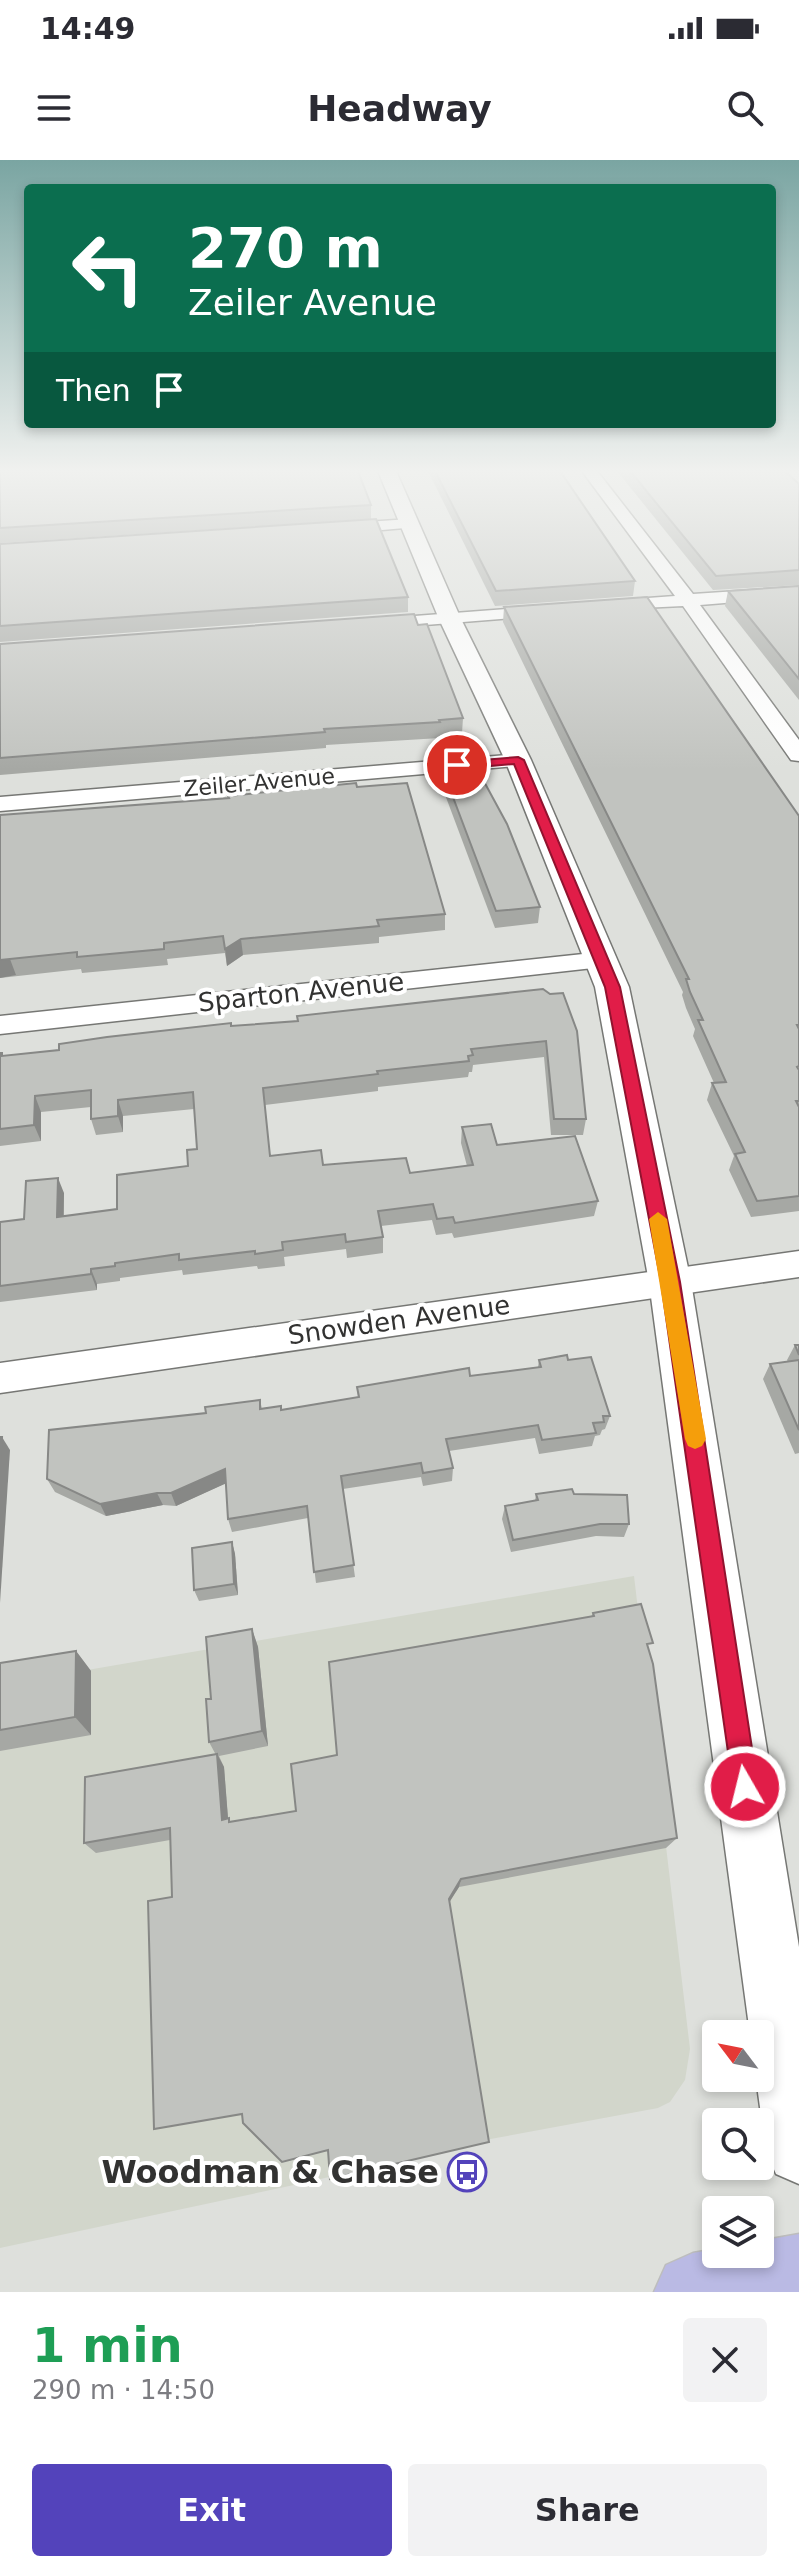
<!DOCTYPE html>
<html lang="en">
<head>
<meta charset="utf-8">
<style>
	body { margin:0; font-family:"DejaVu Sans",sans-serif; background:#f2f2f3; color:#2b2b33; height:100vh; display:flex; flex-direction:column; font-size:30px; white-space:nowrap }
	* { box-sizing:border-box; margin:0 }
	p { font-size:26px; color:#7c7c81 }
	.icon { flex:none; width:44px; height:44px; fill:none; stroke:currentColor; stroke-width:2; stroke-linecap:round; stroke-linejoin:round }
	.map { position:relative; height:2132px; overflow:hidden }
	.panel { display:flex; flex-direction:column; background:#fff; flex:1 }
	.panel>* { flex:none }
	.top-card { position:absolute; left:24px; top:24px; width:752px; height:244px; border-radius:8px; box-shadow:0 4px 12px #0003; background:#0b6e4f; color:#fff; overflow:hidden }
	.needle { width:52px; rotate:302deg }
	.fabs { position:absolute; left:702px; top:1860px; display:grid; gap:16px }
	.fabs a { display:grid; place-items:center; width:72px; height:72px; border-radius:8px; background:#fff; box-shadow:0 4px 12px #0003; font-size:40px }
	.pin { position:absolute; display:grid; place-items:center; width:68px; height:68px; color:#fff; margin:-34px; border:4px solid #fff; border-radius:50%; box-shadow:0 2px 8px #0007 }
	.me { position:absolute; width:88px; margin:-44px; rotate:352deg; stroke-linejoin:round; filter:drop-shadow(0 0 6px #0008) }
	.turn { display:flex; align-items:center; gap:28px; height:168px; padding:0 32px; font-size:36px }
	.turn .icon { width:104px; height:104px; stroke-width:2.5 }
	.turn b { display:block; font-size:56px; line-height:68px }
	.then { display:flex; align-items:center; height:76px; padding:0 32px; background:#0003; gap:16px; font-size:30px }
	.round { display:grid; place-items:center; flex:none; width:84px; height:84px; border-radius:8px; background:#f2f2f3 }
	.overview { display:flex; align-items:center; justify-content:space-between; height:136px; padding:0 32px }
	h1 { font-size:48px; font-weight:600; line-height:60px; color:#1e9e55 }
	.button { display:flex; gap:16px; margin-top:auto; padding:16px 32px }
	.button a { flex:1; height:92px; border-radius:8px; background:#5343bb; color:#fff; font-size:32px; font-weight:600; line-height:92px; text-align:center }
	.button a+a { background:#f2f2f3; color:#2b2b33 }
	.status { display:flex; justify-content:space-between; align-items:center; height:56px; padding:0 40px; background:#fff; direction:ltr }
	.status svg { height:22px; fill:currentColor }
	header { display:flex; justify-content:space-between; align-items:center; height:104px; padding:0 32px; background:#fff; font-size:36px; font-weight:600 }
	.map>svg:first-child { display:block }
</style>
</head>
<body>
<div class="status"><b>14:49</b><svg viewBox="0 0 49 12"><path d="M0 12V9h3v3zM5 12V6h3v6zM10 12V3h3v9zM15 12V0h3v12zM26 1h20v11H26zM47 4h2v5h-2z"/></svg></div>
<header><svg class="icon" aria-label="menu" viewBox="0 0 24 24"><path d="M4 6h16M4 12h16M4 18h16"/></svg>Headway<svg class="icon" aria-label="search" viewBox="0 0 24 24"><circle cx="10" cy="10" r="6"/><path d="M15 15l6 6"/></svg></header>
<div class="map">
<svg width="799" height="2132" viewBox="0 0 799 2132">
	<rect width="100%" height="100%" fill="#dee0dc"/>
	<!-- built -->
	<polygon fill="#d2d6cb" points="634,1416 690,1889 685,1920 670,1942 658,1948 485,1980 308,2022 0,2088 0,1525"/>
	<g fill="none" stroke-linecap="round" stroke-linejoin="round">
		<!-- minor casing -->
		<g stroke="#767774" stroke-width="3">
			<g id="minor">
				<polygon points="582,311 597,311 693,434 799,427 799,437 700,445 799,580 799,601 791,600 683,446 601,450 598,446 601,442 607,441 675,436"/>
				<polygon points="410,359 416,361 416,367 337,374 329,369 337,364"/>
				<polygon points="545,446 551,447 554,451 551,455 375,469 366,464 375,459"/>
				<polygon points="518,594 529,600 526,605 0,651 0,637"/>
				<polygon points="602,792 611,794 615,800 611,806 0,874 0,856"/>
				<polygon points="799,1091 799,1117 0,1233 0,1203"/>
			</g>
		</g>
		<!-- tertiary casing -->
		<g stroke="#767774" stroke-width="3">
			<polygon id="tertiary" points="378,311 396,311 461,459 531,600 629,827 691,1122 799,1787 799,2024 776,2014 766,1991 756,1918 760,1918 760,1874 750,1874 649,1122 595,827 505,600 439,459"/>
		</g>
		<!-- primary casing -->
		<g stroke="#bdbdbd" stroke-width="3">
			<polygon id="primary" points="799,2074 799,2132 654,2132 666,2105 693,2093 716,2089 716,2094 760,2094 760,2081"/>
		</g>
		<!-- minor -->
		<use href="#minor" fill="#fff" fill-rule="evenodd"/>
		<!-- tertiary -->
		<use href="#tertiary" fill="#fff" fill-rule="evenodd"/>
		<!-- primary -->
		<use href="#primary" fill="#babae4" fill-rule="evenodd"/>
	</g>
	<!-- wall -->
	<g fill="#a6a8a4">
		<polygon points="0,311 371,345 371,359 0,383"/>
		<polygon points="428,311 560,311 635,421 633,436 495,446"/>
		<polygon points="617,311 785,311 799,324 799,425 713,430"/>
		<polygon points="0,384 408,437 408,452 0,482"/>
		<polygon points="799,426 799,540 725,446 728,431"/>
		<polygon points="504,447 799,656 799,1051 751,1057 729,1010 734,996 707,940 712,923 714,923 693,876 695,869 686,848 682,835 683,832 503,462"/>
		<polygon points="418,465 463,558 462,573 440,575 440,578 326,585 326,588 0,615 0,484"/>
		<polygon points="445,616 540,747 538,763 495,768 444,632"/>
		<polygon points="357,627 445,754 445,770 379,777 379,783 243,795 227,806 225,793 167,799 168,805 82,813 81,809 0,818 0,655 229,638"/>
		<polygon points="543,829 586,959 583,975 551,975 544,897 473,905 472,912 469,912 468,917 378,927 378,931 265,945 270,996 323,1005 410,1013 467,1006 461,983 462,967 598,1041 594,1056 454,1078 452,1073 436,1075 432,1060 381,1066 383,1077 383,1093 347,1098 346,1089 284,1097 285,1106 258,1109 257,1106 183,1115 182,1110 120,1118 120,1121 97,1124 97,1130 0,1142 0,1062 24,1059 64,1033 64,1056 117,1049 188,1006 197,989 194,949 123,956 123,972 96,975 91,959 91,947 41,952 41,981 0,986 0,893 3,896 59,890 232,866 298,861"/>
		<polygon points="795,1185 799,1185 799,1293 795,1294 763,1219 770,1204 788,1202 787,1200"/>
		<polygon points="539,1200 568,1200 610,1256 605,1269 602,1270 600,1275 595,1276 592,1286 539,1294 535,1278 449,1291 453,1308 452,1321 423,1326 421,1317 343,1329 355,1417 316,1423 308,1358 232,1372 228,1359 226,1323 176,1346 163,1345 106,1356 55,1332 47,1319 206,1253 260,1240 262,1249 281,1250 358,1237 357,1227 470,1216 538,1207"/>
		<polygon points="536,1334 574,1334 629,1364 624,1377 596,1376 511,1392 502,1359 505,1346 535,1341"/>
		<polygon points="232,1382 235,1394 238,1435 199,1441 194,1430"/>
		<polygon points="593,1453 648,1490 677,1678 666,1688 459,1727 449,1742 328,1990 242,1954 172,1737 170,1680 96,1693 84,1683 216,1595 209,1582 211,1539 252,1469 258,1487 268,1586 219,1596 224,1607 228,1659 231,1662 296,1651 337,1595 591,1457"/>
		<polygon points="76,1491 91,1511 91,1575 0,1591 0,1503"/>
	</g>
	<!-- shaded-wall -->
	<g fill="#878886">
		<polygon points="241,779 243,795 227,806 225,789"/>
		<polygon points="10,799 16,815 0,818 0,800"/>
		<polygon points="35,936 41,952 41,981 34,965"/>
		<polygon points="118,940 123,956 123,972 118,956"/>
		<polygon points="58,1018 64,1033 63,1072 57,1057"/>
		<polygon points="91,1109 97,1124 97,1130 91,1114"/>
		<polygon points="2,1277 10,1290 0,1443 0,1301"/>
		<polygon points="225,1309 229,1322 176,1346 171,1333"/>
		<polygon points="157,1333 163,1345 106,1356 100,1344"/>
		<polygon points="232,1382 235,1394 238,1435 234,1424"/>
		<polygon points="252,1469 258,1487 268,1586 262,1571"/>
		<polygon points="76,1491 91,1511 91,1575 75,1557"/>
		<polygon points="217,1594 224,1607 229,1671 222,1660"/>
		<polygon points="461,1719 459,1727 447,1746 449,1739"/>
	</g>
	<!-- building -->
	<g fill="#c1c3bf" stroke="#878886" stroke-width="2">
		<polygon points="0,311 358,311 371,345 0,368"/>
		<polygon points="435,311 560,311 635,421 496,431"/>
		<polygon points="630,311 785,311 799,324 799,410 716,416"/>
		<polygon points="376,359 408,437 0,466 0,384"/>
		<polygon points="799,426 799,519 728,431"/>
		<polygon points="647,437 799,656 799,865 797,865 799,869 799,906 797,907 799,910 799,941 796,941 799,947 799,1036 757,1041 735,994 745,992 712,923 726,922 698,860 703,860 690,832 686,819 689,819 504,447"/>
		<polygon points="414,454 418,465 427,464 463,558 439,560 440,562 324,569 325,572 0,598 0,484"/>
		<polygon points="445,616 481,616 507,664 540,747 496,751"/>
		<polygon points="356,623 357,627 407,623 445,754 377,760 379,766 241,779 225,789 223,776 164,783 164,789 77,797 77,792 0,800 0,655 229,638 228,636"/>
		<polygon points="543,829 550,834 563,833 577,871 586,959 554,959 546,881 471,889 473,895 468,896 469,901 377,911 378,914 263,928 270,996 321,990 323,1005 406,998 410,1013 473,1005 462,967 491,964 497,985 575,976 598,1041 455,1063 453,1057 437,1059 433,1044 378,1051 383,1077 346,1082 345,1074 282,1082 283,1090 255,1094 255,1091 179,1100 179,1094 115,1103 115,1106 91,1109 91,1114 0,1126 0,1062 24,1059 26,1021 58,1018 57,1057 117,1049 117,1015 188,1006 187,990 197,989 193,932 118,940 118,956 91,959 91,930 35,936 34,965 0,969 0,893 2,893 2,896 59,890 59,884 107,877 231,863 231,866 298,861 297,856"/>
		<polygon points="795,1185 799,1185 799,1195"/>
		<polygon points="567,1195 568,1200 591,1197 610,1256 603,1256 604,1262 593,1263 596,1273 542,1280 538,1265 446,1279 453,1308 423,1313 421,1303 341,1316 354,1405 314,1412 307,1346 228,1359 225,1309 171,1333 157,1333 100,1344 47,1319 49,1270 206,1253 205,1247 260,1240 260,1249 281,1246 281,1250 359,1237 357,1227 469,1208 470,1216 541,1207 539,1200"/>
		<polygon points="799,1200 799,1270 770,1204"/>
		<polygon points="0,1277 2,1277 0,1301"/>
		<polygon points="572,1329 574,1334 627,1335 629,1364 600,1364 513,1380 505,1346 538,1340 536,1334"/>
		<polygon points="232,1382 234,1424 194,1430 192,1388"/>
		<polygon points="641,1444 653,1483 647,1484 653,1504 677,1678 461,1719 449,1739 489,1982 330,2019 328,1990 282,2002 243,1963 242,1954 154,1969 148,1741 172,1737 170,1668 84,1683 85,1617 217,1594 222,1660 229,1658 229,1662 296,1651 291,1604 337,1595 329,1502 594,1456 593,1453"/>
		<polygon points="252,1469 262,1571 209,1582 206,1539 211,1539 206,1477"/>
		<polygon points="76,1491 75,1557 0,1570 0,1503"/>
	</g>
	<!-- sky -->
	<linearGradient id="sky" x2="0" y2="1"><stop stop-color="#7aa5a2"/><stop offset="0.51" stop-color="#f0f1ef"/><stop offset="1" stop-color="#f0f1ef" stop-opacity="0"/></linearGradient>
	<rect width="799" height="610" fill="url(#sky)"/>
	<!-- route -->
	<polygon fill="#e11d48" stroke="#92132f" stroke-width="2" points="518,597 524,600 620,827 680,1122 758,1627 754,1636 745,1640 736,1636 733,1627 661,1122 605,827 514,604 457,609 451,605 457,602"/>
	<!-- slow -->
	<polygon fill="#f59e0b" points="658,1052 667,1059 706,1279 702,1286 695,1289 688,1286 685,1279 649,1059"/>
	<!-- icons -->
	<defs>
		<g id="bus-ring" transform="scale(2)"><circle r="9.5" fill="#fff" stroke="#5343bb" stroke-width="1.5"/><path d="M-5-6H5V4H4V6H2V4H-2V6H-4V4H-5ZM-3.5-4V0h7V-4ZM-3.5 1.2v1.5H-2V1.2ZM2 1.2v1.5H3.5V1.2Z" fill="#5343bb"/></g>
	</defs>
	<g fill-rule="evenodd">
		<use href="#bus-ring" x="467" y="2012"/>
	</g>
	<g text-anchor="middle" stroke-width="8" stroke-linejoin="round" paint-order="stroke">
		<!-- far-street labels -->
		<g font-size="22" fill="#323231" stroke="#fff">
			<text transform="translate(259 622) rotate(-5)" y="8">Zeiler Avenue</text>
		</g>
		<!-- street labels -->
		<g font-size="26" fill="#323231" stroke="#fff">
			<text transform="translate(301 832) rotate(-6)" y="9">Sparton Avenue</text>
			<text transform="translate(399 1160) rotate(-8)" y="9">Snowden Avenue</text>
		</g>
		<!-- near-poi labels -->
		<g font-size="32" font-weight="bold" fill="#323231" stroke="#fff" text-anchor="end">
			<text x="439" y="2023">Woodman &amp; Chase</text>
		</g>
	</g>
</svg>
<div class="fabs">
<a><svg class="needle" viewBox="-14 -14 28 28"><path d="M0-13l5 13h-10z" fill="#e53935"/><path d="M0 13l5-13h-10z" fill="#7c7c81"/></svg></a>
<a><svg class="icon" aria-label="search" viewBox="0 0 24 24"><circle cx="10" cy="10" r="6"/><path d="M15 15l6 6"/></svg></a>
<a><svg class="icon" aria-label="layers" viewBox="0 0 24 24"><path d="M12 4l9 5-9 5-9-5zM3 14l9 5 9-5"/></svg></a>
</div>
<div class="pin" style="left:457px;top:605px;background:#d93025"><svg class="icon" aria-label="arrive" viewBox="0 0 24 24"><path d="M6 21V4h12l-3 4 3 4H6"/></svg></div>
<svg class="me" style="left:745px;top:1627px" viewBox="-20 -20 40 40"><circle r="17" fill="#e11d48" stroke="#fff" stroke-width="3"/><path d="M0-11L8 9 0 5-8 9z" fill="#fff"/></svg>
<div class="top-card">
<div class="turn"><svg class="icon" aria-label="left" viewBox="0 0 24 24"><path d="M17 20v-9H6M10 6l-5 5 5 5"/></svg><div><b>270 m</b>Zeiler Avenue</div></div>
<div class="then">Then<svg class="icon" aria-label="arrive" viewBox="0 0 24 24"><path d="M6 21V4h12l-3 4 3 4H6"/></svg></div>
</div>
</div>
<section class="panel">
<div class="overview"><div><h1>1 min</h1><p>290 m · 14:50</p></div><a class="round"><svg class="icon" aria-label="close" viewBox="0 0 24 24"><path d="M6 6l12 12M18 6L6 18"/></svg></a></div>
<div class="button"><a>Exit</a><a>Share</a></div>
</section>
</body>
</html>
